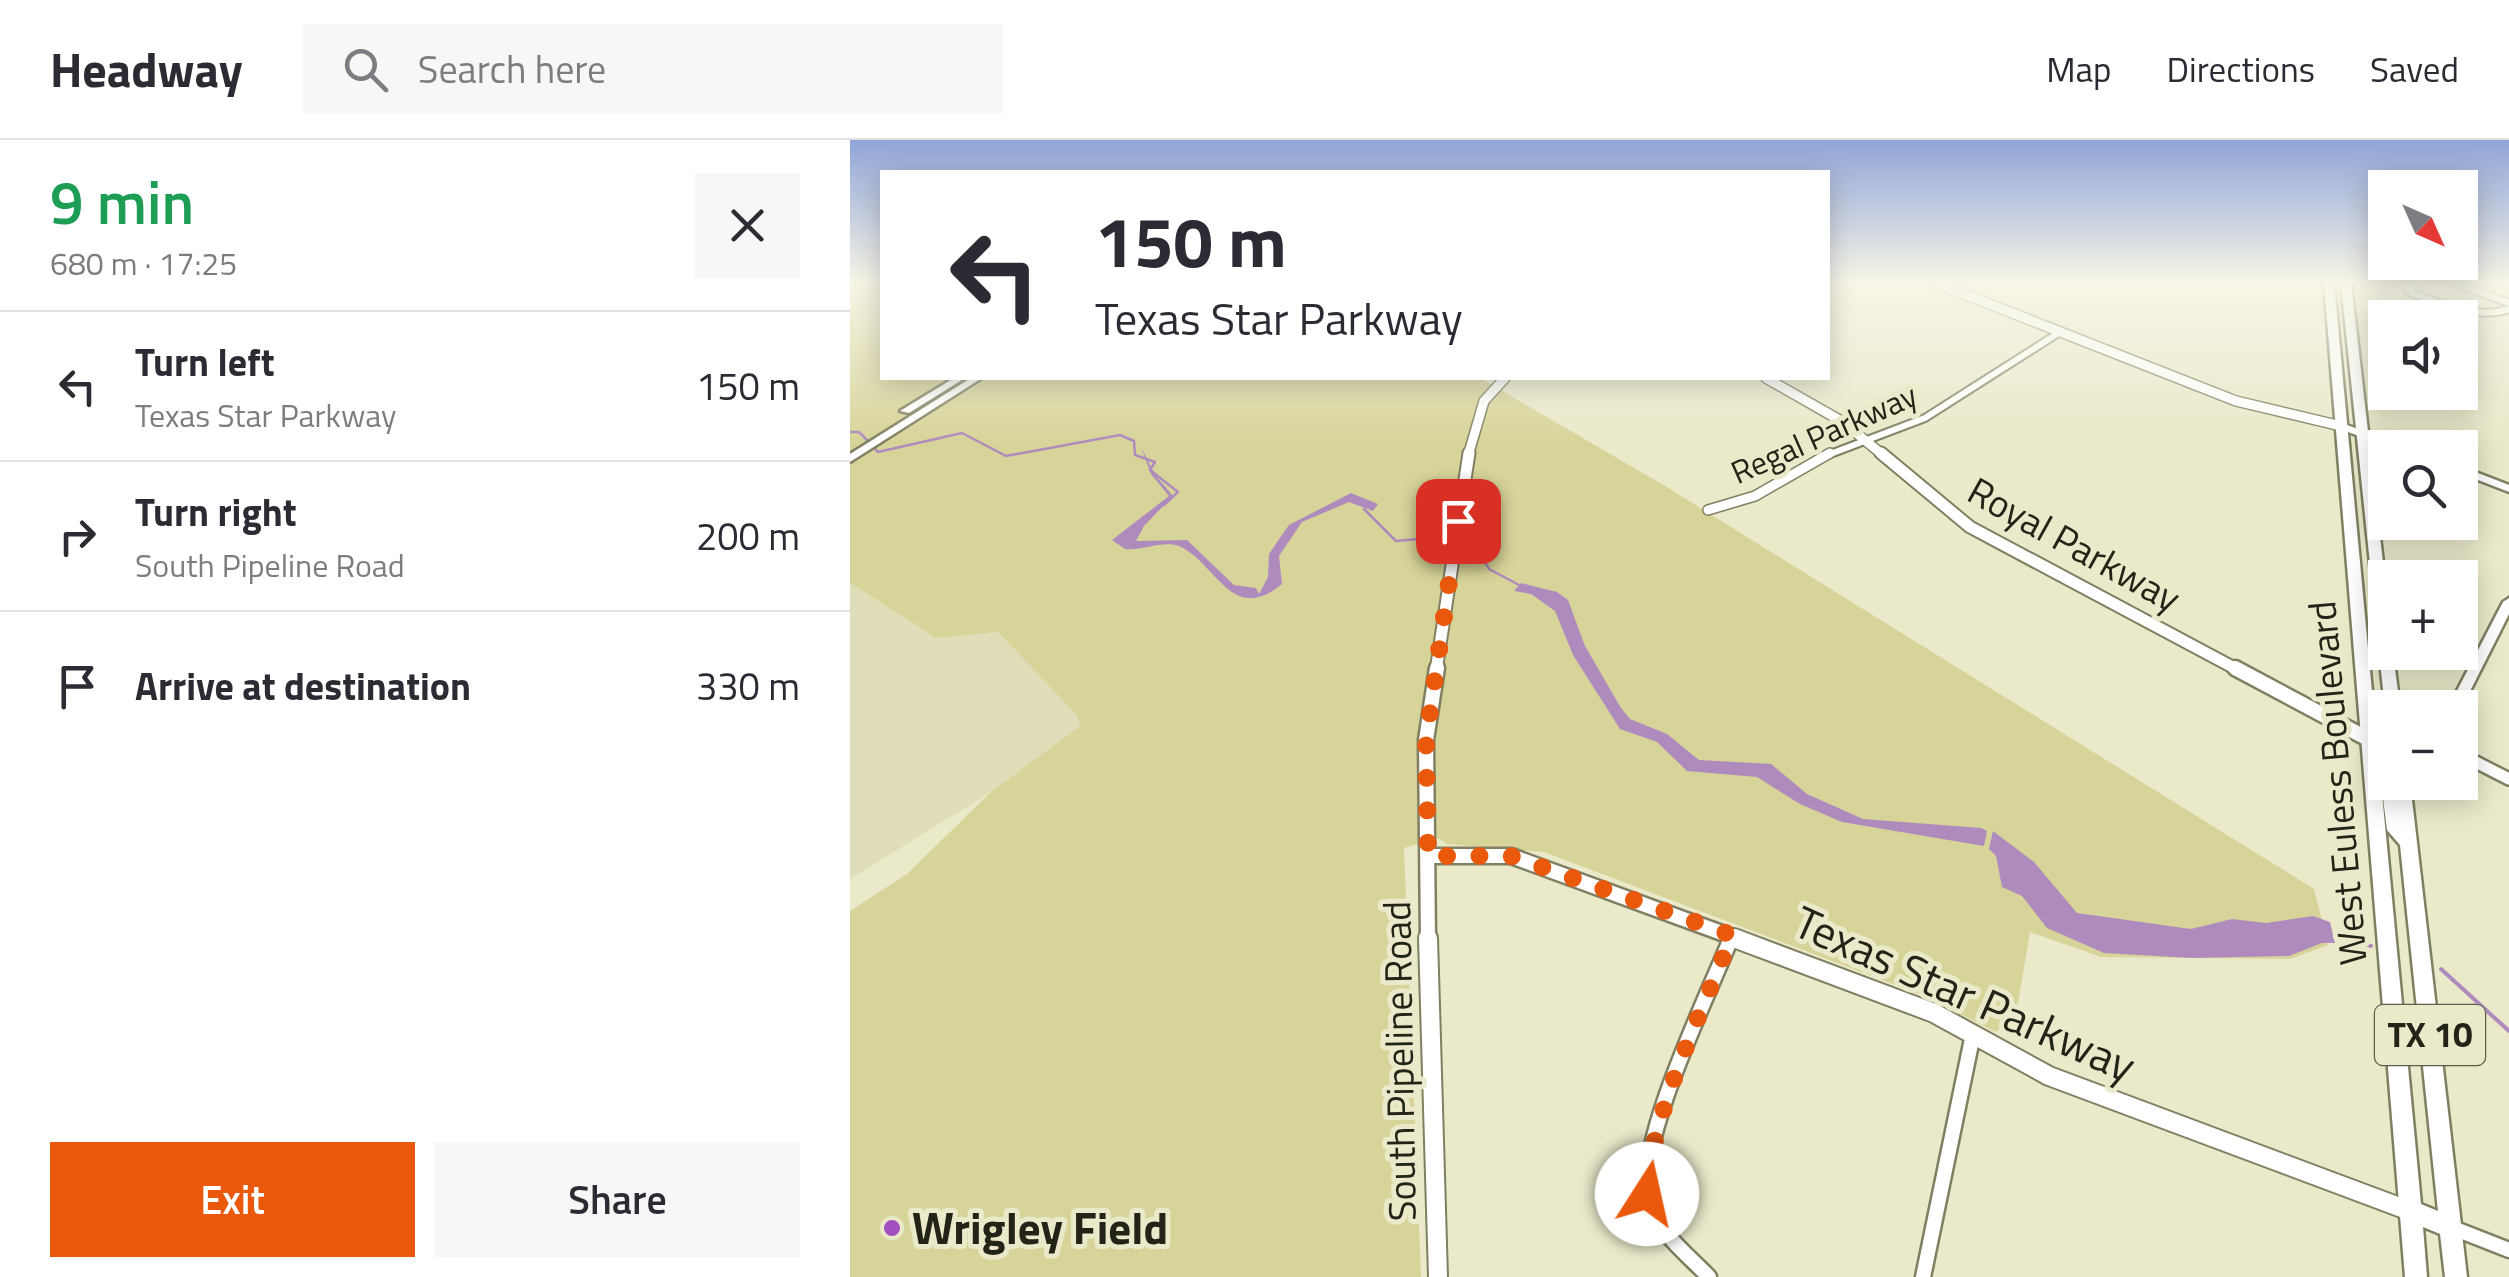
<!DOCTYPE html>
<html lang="en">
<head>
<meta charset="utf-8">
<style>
	body { margin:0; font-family:"Titillium Web",sans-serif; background:#f7f7f7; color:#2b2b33; height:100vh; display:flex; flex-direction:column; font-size:38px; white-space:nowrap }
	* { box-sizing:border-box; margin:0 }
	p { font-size:32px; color:#7c7c81 }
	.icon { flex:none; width:55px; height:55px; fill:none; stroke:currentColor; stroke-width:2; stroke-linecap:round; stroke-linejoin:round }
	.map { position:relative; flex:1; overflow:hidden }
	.panel { display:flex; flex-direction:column; background:#fff; width:850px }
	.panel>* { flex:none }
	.top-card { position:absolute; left:30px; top:30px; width:950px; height:210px; border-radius:0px; box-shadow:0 5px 25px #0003; background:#fff; color:#2b2b33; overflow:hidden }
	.needle { width:65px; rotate:135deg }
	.fabs { position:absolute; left:1518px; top:30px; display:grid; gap:20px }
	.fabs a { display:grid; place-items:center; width:110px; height:110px; border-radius:0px; background:#fff; box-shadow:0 5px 25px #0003; font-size:50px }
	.pin { position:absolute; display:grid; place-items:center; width:85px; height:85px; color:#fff; margin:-42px; border-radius:20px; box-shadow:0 5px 15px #0006 }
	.me { position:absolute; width:110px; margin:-55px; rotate:10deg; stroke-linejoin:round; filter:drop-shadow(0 0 8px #0008) }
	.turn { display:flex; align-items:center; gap:35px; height:210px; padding:0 50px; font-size:45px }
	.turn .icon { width:130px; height:130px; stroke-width:2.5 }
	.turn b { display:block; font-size:70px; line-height:85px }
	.round { display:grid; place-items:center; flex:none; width:105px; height:105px; border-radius:0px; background:#f7f7f7 }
	.head { display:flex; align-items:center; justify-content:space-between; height:170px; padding:0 50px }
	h1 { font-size:60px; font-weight:600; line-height:75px; color:#1e9e55 }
	.button { display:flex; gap:20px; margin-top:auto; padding:20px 50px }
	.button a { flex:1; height:115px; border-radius:0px; background:#ea580c; color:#fff; font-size:40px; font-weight:600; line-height:115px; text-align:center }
	.button a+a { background:#f7f7f7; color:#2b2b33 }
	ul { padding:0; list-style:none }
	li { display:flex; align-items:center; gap:30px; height:150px; padding:0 50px; border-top:2px solid #e1e1e2 }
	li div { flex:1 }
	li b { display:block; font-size:38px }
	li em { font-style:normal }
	header { display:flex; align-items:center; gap:60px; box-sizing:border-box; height:140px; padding:0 50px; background:#fff; border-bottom:2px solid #e1e1e2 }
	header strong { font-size:48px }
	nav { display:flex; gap:55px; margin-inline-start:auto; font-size:35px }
	.search { width:700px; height:90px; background:#f7f7f7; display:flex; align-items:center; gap:25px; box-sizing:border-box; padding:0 35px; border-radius:0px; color:#7c7c81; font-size:38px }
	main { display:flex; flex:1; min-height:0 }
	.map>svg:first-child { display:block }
</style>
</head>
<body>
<header>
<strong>Headway</strong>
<div class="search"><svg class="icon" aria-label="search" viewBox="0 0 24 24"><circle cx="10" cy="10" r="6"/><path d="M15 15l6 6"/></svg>Search here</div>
<nav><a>Map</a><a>Directions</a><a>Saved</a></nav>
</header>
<main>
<section class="panel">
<div class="head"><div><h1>9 min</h1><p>680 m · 17:25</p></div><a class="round"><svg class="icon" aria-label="close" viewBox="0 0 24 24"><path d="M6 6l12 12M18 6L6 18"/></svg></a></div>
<ul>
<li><svg class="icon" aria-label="left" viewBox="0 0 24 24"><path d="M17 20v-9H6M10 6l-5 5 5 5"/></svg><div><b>Turn left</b><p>Texas Star Parkway</p></div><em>150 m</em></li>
<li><svg class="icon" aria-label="right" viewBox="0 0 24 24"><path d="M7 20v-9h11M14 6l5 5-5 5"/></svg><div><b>Turn right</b><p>South Pipeline Road</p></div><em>200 m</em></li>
<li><svg class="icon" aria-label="arrive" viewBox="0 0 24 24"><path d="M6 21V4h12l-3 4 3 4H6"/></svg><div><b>Arrive at destination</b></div><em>330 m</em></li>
</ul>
<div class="button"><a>Exit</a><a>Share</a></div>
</section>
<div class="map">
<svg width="1659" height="1137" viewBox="0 0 1659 1137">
	<rect width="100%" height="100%" fill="#eae9ca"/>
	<!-- built -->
	<polygon fill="#e0deb8" points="0,443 86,498 148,492 229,576 230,586 141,652 0,739"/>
	<!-- green -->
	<polygon fill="#d7d499" points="0,143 32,143 32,238 630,238 815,346 1464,749 1478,805 1440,819 1251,817 1180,792 1166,874 1146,892 1077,857 694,712 597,704 588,698 554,708 571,1137 0,1137 0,771 57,734 141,652 230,586 228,576 148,492 86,498 0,443"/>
	<!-- water -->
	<g fill="#af8bbd">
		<path d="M291 307 305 335 323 356 294 386 286 401 337 400 384 445 406 448 409 454 418 437 419 414 439 385 501 353 528 364 523 371 499 362 452 382 429 416 432 444C381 486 367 423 329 406 313 400 292 411 275 409L262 400 319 356 301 334Z"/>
		<polygon points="671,443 707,452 718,460 735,506 771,568 780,579 817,594 849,620 921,624 957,654 1013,679 1131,688 1137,691 1134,706 992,682 950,664 907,637 837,631 807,602 770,589 723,515 705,471 681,454 664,451"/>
		<polygon points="1143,691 1184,722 1227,773 1341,789 1382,779 1416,783 1463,776 1480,782 1485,803 1472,803 1439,816 1342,818 1254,813 1197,788 1172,756 1152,747 1146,716 1139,709"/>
	</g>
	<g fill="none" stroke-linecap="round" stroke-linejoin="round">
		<!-- stream-far1 -->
		<g stroke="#af8bbd" stroke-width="2.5">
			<polyline points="0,292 9,292 19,302"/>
			<polyline points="24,308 28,312 112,293 156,316 270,295 284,301 285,315 305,322 300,330 328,352 314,365"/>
			<polyline points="514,369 546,401 602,396"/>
			<polyline points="610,396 620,396 639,429 671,446"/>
			<polyline points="1484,794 1503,800"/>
		</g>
		<!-- stream -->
		<g stroke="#af8bbd" stroke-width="4">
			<polyline points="1495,798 1521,806"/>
			<polyline points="1591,829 1659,891"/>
		</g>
		<!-- minor-far3 casing -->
		<g stroke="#807f62" stroke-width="10">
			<g id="minor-far3">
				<path d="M1564 143 1559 152C1592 164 1624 180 1659 169"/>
				<polyline points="1604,143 1659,163"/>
				<polyline points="975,316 1075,278 1210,192"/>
			</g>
		</g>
		<!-- minor-far2 casing -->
		<g stroke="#807f62" stroke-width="12">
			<polyline id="minor-far2" points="858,370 905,356 980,313"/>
		</g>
		<!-- minor-far1 casing -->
		<g stroke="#807f62" stroke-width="16">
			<g id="minor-far1">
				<polyline points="1610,614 1659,639"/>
				<polyline points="880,800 882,795"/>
			</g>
		</g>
		<!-- minor casing -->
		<g stroke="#807f62" stroke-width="19">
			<g id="minor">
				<polyline points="1603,1088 1659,1110"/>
				<path d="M859 1137C838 1115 805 1090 798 1059 786 1001 858 856 881 798"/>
				<polyline points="1073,1137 1123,894"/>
			</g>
		</g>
		<!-- tertiary-far3 casing -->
		<g stroke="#807f62" stroke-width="12">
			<g id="tertiary-far3">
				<polyline points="1086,143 1386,261 1491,286"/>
				<polyline points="916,238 993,282 1034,316"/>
				<polyline points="618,316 634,261 655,238"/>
			</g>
		</g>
		<!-- tertiary-far2 casing -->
		<g stroke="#807f62" stroke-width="15">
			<g id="tertiary-far2">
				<polyline points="1031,313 1120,387 1390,531"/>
				<polyline points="586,531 619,313"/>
			</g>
		</g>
		<!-- tertiary-far1 casing -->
		<g stroke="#807f62" stroke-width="19">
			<g id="tertiary-far1">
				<polyline points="1385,528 1520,600"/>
				<polyline points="578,716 661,716 891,800"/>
				<polyline points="578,800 576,600 587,528"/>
			</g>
		</g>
		<!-- tertiary casing -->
		<g stroke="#807f62" stroke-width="22">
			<g id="tertiary">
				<polyline points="578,798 588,1137"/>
				<polyline points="884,798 1084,873 1199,936 1560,1071"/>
			</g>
		</g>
		<!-- secondary casing -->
		<g stroke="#807f62" stroke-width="5">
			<g id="secondary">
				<polygon points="104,238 115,238 59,273 50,271"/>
				<polygon points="121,238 132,238 0,322 0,314"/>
				<polygon points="1491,283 1557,306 1558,308 1542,308 1487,288 1486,286"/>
				<polygon points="1610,326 1659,345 1659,352 1610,333"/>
				<polygon points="1659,458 1659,474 1610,571 1610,568 1598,568 1653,462"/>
			</g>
		</g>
		<!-- primary casing -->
		<g stroke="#807f62" stroke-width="5">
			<g id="primary">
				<polygon points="1474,143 1484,143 1523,562 1531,563 1535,573 1535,609 1530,607 1527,601 1571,1064 1588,1071 1550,705 1537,690 1531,642 1535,637 1535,642 1560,642 1617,1137 1595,1137 1590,1094 1573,1087 1577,1137 1555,1137"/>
				<polygon points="1491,143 1501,143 1535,440 1535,506 1528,501"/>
				<polygon points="1535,507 1535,512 1543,512 1550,568 1535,568 1529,512"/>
			</g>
		</g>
		<!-- minor-far3 -->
		<use href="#minor-far3" stroke="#fff" stroke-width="6"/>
		<!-- minor-far2 -->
		<use href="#minor-far2" stroke="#fff" stroke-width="9"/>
		<!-- minor-far1 -->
		<use href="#minor-far1" stroke="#fff" stroke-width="11"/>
		<!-- minor -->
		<use href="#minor" stroke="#fff" stroke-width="14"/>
		<!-- tertiary-far3 -->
		<use href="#tertiary-far3" stroke="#fff" stroke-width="9"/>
		<!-- tertiary-far2 -->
		<use href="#tertiary-far2" stroke="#fff" stroke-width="11"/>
		<!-- tertiary-far1 -->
		<use href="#tertiary-far1" stroke="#fff" stroke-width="14"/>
		<!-- tertiary -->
		<use href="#tertiary" stroke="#fff" stroke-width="18"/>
		<!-- secondary -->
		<use href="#secondary" fill="#fff" fill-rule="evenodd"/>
		<!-- primary -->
		<use href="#primary" fill="#fff" fill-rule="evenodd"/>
	</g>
	<!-- sky -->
	<linearGradient id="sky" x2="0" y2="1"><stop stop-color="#91a4d7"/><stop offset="0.47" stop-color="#f6f5e7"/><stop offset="1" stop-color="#f6f5e7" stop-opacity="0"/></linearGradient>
	<rect width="1659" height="302" fill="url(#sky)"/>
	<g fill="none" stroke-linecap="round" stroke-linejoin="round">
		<!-- route -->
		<path stroke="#ea580c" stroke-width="18" stroke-dasharray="0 32.4" d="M608 381 576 600 578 716H661L882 795C854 868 799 978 797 1054"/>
	</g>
	<!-- markers -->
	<circle fill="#a250bf" stroke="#eae9ca" stroke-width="4" cx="42" cy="1088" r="10"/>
	<g text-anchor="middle" stroke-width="10" stroke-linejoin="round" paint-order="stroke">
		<!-- far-street labels -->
		<g font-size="32" fill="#242318" stroke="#eae9ca">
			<text transform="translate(974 294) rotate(-24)" y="11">Regal Parkway</text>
		</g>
		<!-- shield labels -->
		<rect fill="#eae9ca" stroke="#5f5e4d" stroke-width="2.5" x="1525" y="865" width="110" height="60" rx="8"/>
		<g font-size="35" font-weight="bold" fill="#242318">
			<text x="1580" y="907">TX 10</text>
		</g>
		<!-- street labels -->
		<g font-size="38" fill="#242318" stroke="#eae9ca">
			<text transform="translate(1224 405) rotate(29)" y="13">Royal Parkway</text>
			<text transform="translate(1488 643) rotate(-95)" y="13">West Euless Boulevard</text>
			<text transform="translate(550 921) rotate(-91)" y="13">South Pipeline Road</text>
		</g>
		<!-- near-street labels -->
		<g font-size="45" fill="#242318" stroke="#eae9ca">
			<text transform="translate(1115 854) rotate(24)" y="16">Texas Star Parkway</text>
		</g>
		<!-- near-poi labels -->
		<g font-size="45" font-weight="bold" fill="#242318" stroke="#eae9ca" text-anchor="start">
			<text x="62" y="1104">Wrigley Field</text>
		</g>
	</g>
</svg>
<div class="fabs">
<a><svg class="needle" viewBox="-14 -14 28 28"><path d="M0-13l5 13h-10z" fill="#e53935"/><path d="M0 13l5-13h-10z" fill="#7c7c81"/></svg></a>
<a><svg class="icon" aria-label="sound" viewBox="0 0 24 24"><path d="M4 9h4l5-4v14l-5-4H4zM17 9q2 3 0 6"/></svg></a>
<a><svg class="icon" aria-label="search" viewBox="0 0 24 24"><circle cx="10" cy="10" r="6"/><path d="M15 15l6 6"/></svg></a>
<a>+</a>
<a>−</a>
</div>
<div class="pin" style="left:608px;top:381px;background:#d93025"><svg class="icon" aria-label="arrive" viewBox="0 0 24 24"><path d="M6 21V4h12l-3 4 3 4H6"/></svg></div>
<svg class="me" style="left:797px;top:1054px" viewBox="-20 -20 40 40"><circle r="19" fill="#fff"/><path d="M0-13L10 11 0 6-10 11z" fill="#ea580c"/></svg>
<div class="top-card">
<div class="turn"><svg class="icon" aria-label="left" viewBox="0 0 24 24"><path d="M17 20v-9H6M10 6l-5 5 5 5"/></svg><div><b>150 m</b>Texas Star Parkway</div></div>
</div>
</div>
</main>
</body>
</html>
